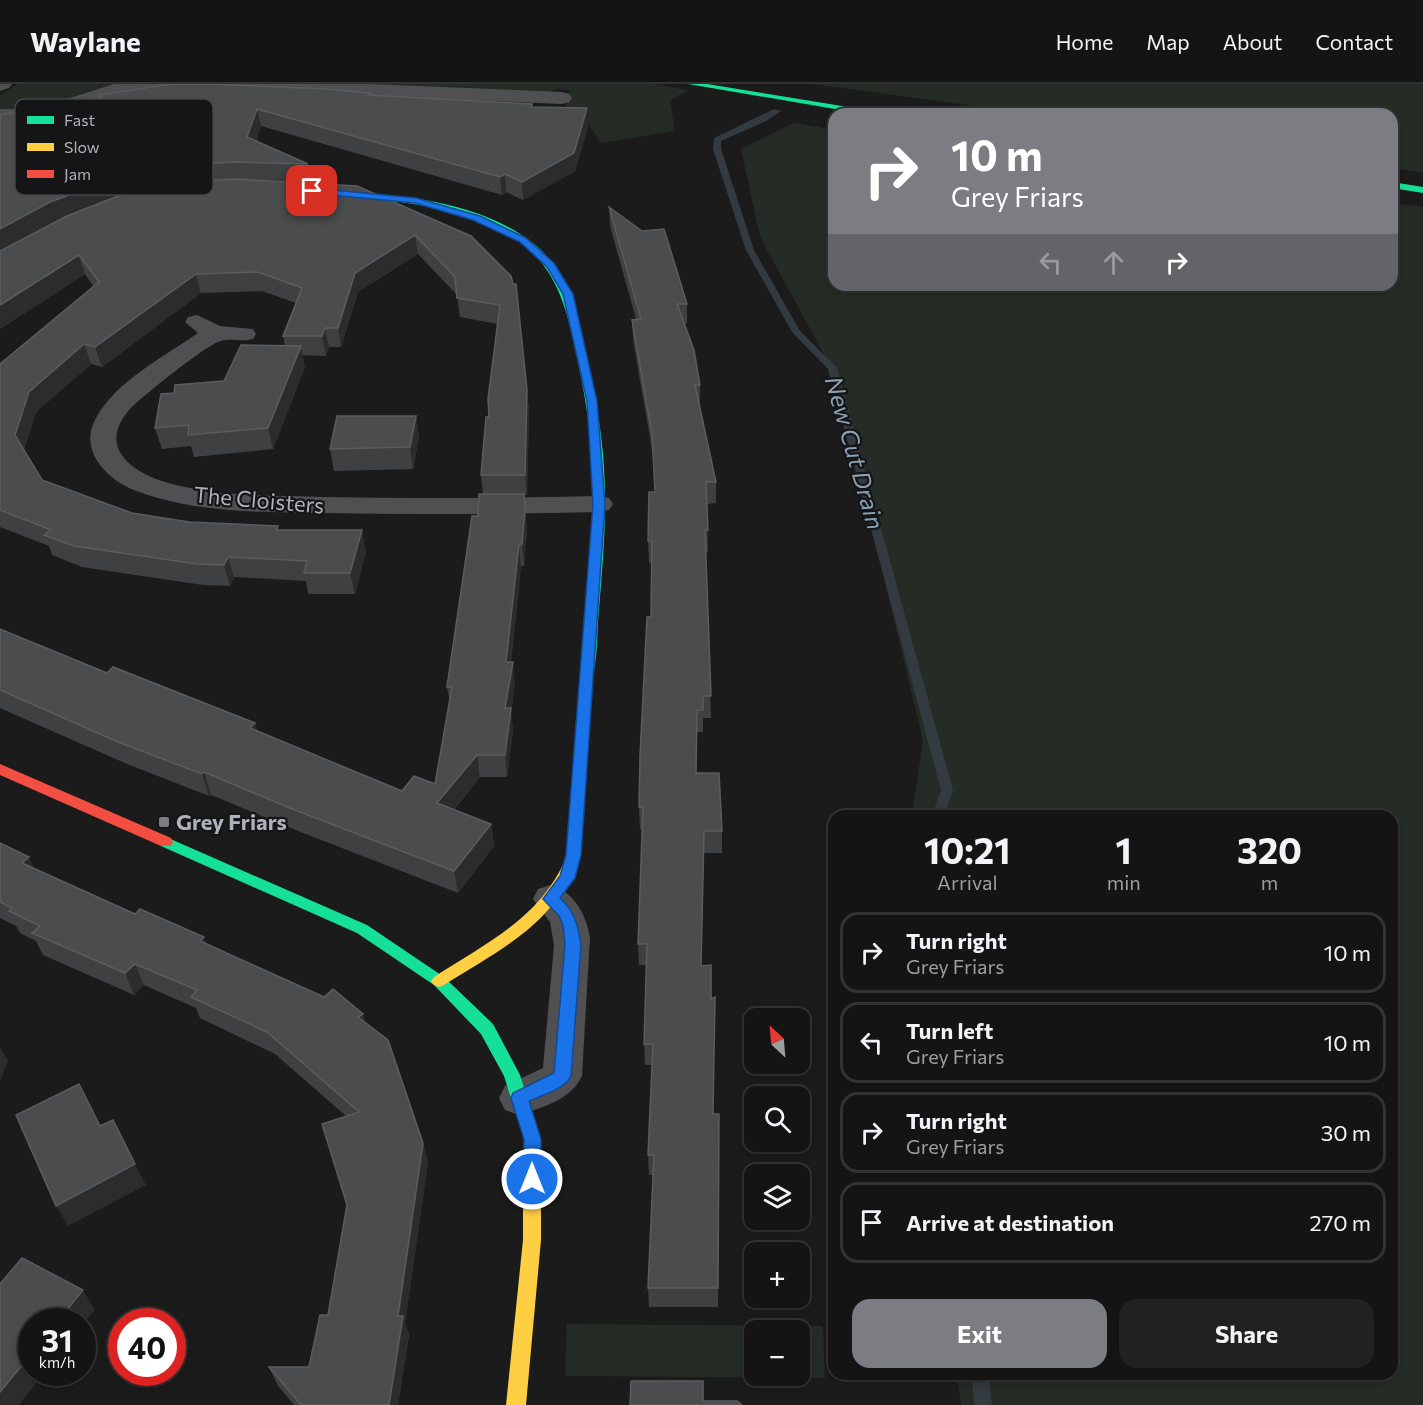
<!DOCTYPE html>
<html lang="en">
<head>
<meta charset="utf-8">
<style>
	body { margin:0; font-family:Commissioner,sans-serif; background:#212122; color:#f1f3f6; height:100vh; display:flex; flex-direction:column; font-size:22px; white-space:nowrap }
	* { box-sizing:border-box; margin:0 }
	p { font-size:20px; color:#9d9ea0 }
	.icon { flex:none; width:33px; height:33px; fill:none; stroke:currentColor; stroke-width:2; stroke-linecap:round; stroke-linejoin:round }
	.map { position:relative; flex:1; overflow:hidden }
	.sheet { position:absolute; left:828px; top:726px; width:570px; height:570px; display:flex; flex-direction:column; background:#141414; border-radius:18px; box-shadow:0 3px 9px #0003,0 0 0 2px #333334 }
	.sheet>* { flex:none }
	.hud { position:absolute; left:828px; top:24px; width:570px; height:183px; border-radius:18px; box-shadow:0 3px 9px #0003,0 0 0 2px #333334; background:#7b7d82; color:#fff; overflow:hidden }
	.needle { width:39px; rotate:334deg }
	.controls { position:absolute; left:744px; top:924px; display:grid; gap:12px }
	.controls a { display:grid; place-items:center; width:66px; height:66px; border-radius:12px; background:#141414; box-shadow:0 3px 9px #0003,0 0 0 2px #333334; font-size:30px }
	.speed { position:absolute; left:18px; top:1224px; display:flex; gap:12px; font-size:30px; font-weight:700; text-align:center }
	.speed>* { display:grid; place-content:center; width:78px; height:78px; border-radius:50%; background:#141414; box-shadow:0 3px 9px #0003,0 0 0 2px #333334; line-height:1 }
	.speed small { font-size:15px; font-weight:400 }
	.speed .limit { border:9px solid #d22; background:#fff; color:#111 }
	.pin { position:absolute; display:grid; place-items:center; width:51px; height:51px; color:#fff; margin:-26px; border-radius:12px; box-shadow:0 3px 9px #0006 }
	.me { position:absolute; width:66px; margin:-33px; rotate:0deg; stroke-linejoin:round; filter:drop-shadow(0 0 4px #0008) }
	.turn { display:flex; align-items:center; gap:21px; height:126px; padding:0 24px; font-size:27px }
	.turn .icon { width:78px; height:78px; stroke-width:2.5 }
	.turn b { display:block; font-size:42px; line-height:51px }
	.lanes { display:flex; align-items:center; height:57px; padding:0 24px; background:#0003; justify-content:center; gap:30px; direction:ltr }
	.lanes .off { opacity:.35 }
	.eta { display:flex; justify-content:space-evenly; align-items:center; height:102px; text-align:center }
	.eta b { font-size:36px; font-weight:700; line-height:42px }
	.action { display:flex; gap:12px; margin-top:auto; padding:12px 24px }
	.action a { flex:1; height:69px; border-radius:18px; background:#7b7d82; color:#fff; font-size:24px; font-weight:700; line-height:69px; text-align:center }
	.action a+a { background:#212122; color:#f1f3f6 }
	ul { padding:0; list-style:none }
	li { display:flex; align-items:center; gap:18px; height:81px; margin:0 12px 9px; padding:0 12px; border:3px solid #333334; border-radius:18px }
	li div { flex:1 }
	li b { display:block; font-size:22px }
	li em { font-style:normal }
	header { display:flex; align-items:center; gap:36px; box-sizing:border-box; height:84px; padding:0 30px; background:#141414; border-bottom:2px solid #333334 }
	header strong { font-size:28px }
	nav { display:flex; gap:33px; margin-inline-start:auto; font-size:21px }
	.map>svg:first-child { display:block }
</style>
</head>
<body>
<header>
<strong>Waylane</strong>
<nav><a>Home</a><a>Map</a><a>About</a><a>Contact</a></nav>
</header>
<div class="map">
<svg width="1423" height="1321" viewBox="0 0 1423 1321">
	<rect width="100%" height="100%" fill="#1b1b1b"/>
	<!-- green -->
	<g fill="#252b25" fill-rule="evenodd">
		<polygon points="18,0 134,0 30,30 0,27 0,11"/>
		<polygon points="342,0 654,0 688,6 670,17 675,47 601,59 579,27 571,27 562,16 571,7 558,5 540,11"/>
		<polygon points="813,0 1423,0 1423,89 1392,84 1392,30 1033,30"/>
		<polygon points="794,39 834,46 834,201 1392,201 1392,119 1423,123 1423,1321 961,1321 957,1290 1392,1290 1392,732 912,732 923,656 835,291 760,153 741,65"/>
		<path d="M567 1240 823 1242 825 1294 565 1292ZM754 1246H800V1292H754Z"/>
	</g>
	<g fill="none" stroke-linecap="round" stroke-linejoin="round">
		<!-- stream -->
		<g fill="#333b40" fill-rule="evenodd">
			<polygon points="774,25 781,27 766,37 721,57 721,65 754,166 800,247 837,284 953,706 944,732 932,732 941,706 828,285 792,248 746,166 713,65 714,54"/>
			<polygon points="972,1290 988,1290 992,1321 974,1321"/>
		</g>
		<!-- street -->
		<g fill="#505053" fill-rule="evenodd">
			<polygon points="0,0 12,0 9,4 0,7"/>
			<polygon points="114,0 169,0 166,4 159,6 113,12 36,37 0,37 0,25 36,25"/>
			<polygon points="223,0 369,0 562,8 569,10 572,14 569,18 562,20 233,6 226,4"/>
			<path d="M197 231 220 242 253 245 256 250 253 255C242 258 231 254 221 257 208 259 142 313 131 324 97 360 128 387 165 398 215 413 270 411 322 413 415 415 507 414 599 412L609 414 613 420 609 426 599 428C507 430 414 431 322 429 260 428 193 429 134 406 107 395 79 367 95 336 115 297 164 273 198 249L185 238 188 233Z"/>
			<path d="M551 801C574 808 586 830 590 853L582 992C571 1016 543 1023 519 1031L505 1026 499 1014 505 1002 543 984 554 861 550 838 533 815 538 805Z"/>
		</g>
		<!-- fast -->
		<g fill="#16e098" fill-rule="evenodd">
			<polygon points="688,0 707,0 879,28 883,30 864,30"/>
			<polygon points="1392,98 1423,103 1423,109 1392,104"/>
			<path d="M335 106C401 112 479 116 534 160 567 186 577 228 586 268 594 306 602 345 604 384 607 431 603 478 599 525 597 541 598 580 592 592H582L581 589C586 521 596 453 593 385 591 348 585 312 578 277 566 222 557 177 504 148 467 129 427 121 386 116 368 114 350 114 332 111L331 109Z"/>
			<polygon points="166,753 367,841 444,893 493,940 520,991 540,1055 541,1102 538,1108 532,1110 526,1108 523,1102 524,1055 504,992 481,950 434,901 357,849 161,762 159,758 161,754"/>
		</g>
		<!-- slow -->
		<g fill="#ffcf43" fill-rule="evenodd">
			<path d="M587 585 593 589 581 771C555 840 503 864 444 901L439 903 434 901 431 897 434 893C486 859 543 833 567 771L581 589Z"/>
			<polygon points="532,1094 538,1096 541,1102 541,1156 526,1321 506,1321 523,1156 523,1102 526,1096"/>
		</g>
		<!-- jam -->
		<polygon fill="#f24e42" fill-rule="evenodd" points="0,680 171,754 173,758 171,762 161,762 0,691"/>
	</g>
	<!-- wall -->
	<g fill="#3f4041" fill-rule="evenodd">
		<path d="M369 11 532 20 533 23 588 42 575 87 523 116 506 108 502 111 261 42 256 57 308 80 312 98 257 96 357 102 511 192 529 326 527 411H524L527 446 524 482H521L511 578 515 600 511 628 513 646 507 693H480L454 726 491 740 494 762 458 809 298 747 211 711 209 712 127 680 0 624V545L107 589 255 639 257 647 402 707 435 700 450 618 447 603 478 432 483 410 481 391 489 333 498 240 460 233 457 211 418 170 358 208 341 263H329L326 272 302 271 305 283 273 365 194 373 191 362 162 365 155 344 174 309 224 297 285 262 283 252 296 219 262 207 201 209 102 283 91 280 36 328 24 366 42 396 132 429 189 438 278 442 279 446 366 467 355 510H308L306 497 234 493 230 502 203 501 82 483 52 471 49 462 0 443V280L93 202 85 190 0 245V31ZM60 135 3 166 1 167 56 137Z"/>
		<polygon points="609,123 687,220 687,240 684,240 700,301 700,322 699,322 716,398 716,419 707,420 708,468 706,468 711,634 703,634 703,648 697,648 696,689 722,747 722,769 704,769 701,882 711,915 713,1030 719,1030 718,1223 649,1223 648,1204 653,1091 649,1091 648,1071 652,981 645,981 644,960 646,881 639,881 638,860 642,745 640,745 639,723 651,533 651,479 649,479 648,457 655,408 653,371 633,256 632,236 636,235 610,142"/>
		<polygon points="416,332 419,354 413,385 334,387 330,365"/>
		<polygon points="0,759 35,785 135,830 206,860 324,913 363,930 365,938 423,1059 428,1079 405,1239 409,1251 398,1321 294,1321 278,1302 269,1283 309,1283 328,1231 347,1121 346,1032 275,970 200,934 196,924 144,901 134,911 43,871 36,857 20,849 16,842 0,834"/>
	</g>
	<!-- shaded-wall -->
	<g fill="#2c2c2c">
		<polygon points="587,24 588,42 575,87 523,116 522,98"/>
		<polygon points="257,25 261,42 251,71 247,53"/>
		<polygon points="200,80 204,98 113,116 56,137 0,167 0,145 50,118 108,97 138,89"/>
		<polygon points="505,90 506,108 502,111 500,93"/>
		<polygon points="415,151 418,170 358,208 341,263 338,244 355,189"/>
		<polygon points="79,171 85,190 0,245 0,221"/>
		<polygon points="196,190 201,209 102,283 95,263"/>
		<polygon points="325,244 329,263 326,272 322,252"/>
		<polygon points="84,260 91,280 36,328 22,371 15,351 29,308"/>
		<polygon points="301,262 305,283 273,365 268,344"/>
		<polygon points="527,306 529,326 527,411 525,391"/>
		<polygon points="416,332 419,354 413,385 410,363"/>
		<polygon points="525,424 527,446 524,482 522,460"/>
		<polygon points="362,446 366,467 355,510 350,489"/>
		<polygon points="519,460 521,482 508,600 506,578"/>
		<polygon points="228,473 234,493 230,502 224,481"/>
		<polygon points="513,578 515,600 511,628 513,646 507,693 505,671 505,624"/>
		<polygon points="697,626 697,648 696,712 696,689"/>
		<polygon points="255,639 261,661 250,644"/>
		<polygon points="477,671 480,693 441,741 437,719"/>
		<polygon points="204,688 211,711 209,712 202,690"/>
		<polygon points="491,740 494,762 458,809 454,787"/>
		<polygon points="704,747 704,769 701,903 701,882"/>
		<polygon points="29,773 39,795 22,779"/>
		<polygon points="204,853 212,875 200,857"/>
		<polygon points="135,880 144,901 134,911 125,889"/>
		<polygon points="363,930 368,951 358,933"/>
		<polygon points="0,963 8,977 0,997"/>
		<polygon points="423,1059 428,1079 405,1239 409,1251 398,1321 389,1321 398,1232"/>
		<polygon points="135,1080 146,1101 68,1142 56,1122"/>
		<polygon points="83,1206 95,1226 82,1241 82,1238 57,1238"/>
		<polygon points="32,1269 32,1288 45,1288 19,1321 0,1321 0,1308"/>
	</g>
	<!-- building -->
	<g fill="#4b4c4e" stroke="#5b5c5f" stroke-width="1.5">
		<polygon points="172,0 210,0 326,5 369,9 368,11 532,20 531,23 587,24 574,69 522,98 505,90 500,93 257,25 247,53 308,80 233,78 200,80 138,89 108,97 50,118 0,145 0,31 101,14 100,11"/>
		<polygon points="234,95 357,102 471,152 511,192 513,200 516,200 527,306 525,391 481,391 486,333 489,333 488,315 500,221 457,214 455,193 415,151 355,189 338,244 325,244 322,252 283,252 302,204 258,188 196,190 95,263 84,260 29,308 15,351 42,396 132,429 189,438 278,442 276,446 362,446 350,489 304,489 307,477 228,473 224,481 197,480 74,462 44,451 51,446 0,426 0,280 99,198 79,171 0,221 0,167 67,132 118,112 184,98"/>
		<polygon points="609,123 642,147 664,145 687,220 677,220 694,266 700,301 695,301 716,398 706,398 708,446 705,446 711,612 703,612 703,626 697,626 696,689 719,689 722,747 704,747 701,882 711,881 711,915 715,913 713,1030 719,1030 718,1204 648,1204 654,1071 648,1071 653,960 644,960 647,860 638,860 643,723 639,723 640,672 647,533 651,533 652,457 648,457 649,408 655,408 652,350 632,236 641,235"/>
		<polygon points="241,261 301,262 268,344 188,351 189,341 155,344 161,310 174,309 175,301 224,297"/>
		<polygon points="337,332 416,332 410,363 330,365"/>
		<polygon points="479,410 524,410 525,424 522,460 519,460 506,578 513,578 505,624 511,624 505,671 477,671 437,719 491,740 454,787 292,725 204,688 202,690 118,658 0,606 0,545 107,589 113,583 255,639 250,644 402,707 414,692 435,700 452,603 447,603 472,432 478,432"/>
		<polygon points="0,759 29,773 22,779 135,830 140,825 204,853 200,857 324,913 333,905 363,930 358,933 388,956 423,1059 398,1232 403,1232 389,1321 301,1321 269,1283 309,1283 320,1231 328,1231 347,1121 322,1040 359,1028 267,948 191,913 197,906 135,880 125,889 32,849 40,842 9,827 12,824 0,818"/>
		<polygon points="79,1000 100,1042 113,1036 135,1080 56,1122 16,1031"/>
		<polygon points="22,1174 83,1206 57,1238 32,1238 32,1269 0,1308 0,1200"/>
		<polygon points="631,1297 703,1297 703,1317 737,1317 742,1321 630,1321"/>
	</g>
	<!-- route -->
	<path fill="#1a73e8" stroke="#114b97" stroke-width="1.5" d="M312 104 416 114 480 132 526 154 554 179 573 210 597 317 605 420 581 771 575 794 560 814C575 828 578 841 581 861L571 992C564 1006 542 1011 529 1017L541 1055V1095L538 1101 532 1103 526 1101 523 1095 524 1055 511 1014 513 1009 554 989 565 861 563 841 559 832 543 815 560 792 566 771 593 420 587 317 563 210 547 183 520 158 473 136 415 119 309 109V105Z"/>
	<!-- markers -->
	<rect fill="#7b7d82" stroke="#151517" stroke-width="2" x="158" y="732" width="12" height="12" rx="3"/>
	<g text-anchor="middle" stroke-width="4.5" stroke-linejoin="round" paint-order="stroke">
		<!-- street labels -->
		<g font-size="22" fill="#aeb2ba" stroke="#151517">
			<text transform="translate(259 416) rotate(5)" y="8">The Cloisters</text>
		</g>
		<!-- poi labels -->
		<g font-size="22" font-weight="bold" fill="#aeb2ba" stroke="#151517" text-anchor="start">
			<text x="176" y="746">Grey Friars</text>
		</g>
		<!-- water labels -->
		<g font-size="24" font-style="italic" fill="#89a1b1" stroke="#151517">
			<text transform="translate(854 369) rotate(74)" y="8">New Cut Drain</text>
		</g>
	</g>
	<!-- legend -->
	<rect x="15" y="15" width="198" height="96" rx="9" fill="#151517" stroke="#434448" stroke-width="1.5"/>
	<rect x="27" y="32" width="27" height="8" fill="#16e098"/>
	<rect x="27" y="59" width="27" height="8" fill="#ffcf43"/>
	<rect x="27" y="86" width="27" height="8" fill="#f24e42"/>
	<g font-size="16" fill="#aeb2ba">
		<text x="64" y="42">Fast</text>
		<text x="64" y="69">Slow</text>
		<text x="64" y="96">Jam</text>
	</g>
</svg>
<div class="controls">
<a><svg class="needle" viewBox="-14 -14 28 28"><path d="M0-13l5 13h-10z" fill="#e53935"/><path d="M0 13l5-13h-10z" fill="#9d9ea0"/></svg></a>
<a><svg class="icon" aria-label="search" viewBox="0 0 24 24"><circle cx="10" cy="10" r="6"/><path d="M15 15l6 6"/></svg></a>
<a><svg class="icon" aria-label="layers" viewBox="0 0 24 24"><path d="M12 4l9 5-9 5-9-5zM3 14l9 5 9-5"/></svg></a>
<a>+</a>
<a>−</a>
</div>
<div class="speed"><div>31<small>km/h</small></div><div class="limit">40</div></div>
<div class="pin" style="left:312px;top:107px;background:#d93025"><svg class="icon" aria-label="arrive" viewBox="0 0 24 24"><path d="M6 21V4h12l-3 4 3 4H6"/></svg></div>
<svg class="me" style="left:532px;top:1095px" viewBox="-20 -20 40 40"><circle r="17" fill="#1a73e8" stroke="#fff" stroke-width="3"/><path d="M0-11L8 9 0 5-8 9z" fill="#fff"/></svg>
<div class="hud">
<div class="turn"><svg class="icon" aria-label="right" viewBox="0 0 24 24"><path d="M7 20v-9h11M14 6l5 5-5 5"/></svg><div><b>10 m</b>Grey Friars</div></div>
<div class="lanes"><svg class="icon off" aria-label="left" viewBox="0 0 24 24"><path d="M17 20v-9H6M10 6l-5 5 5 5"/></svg><svg class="icon off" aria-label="ahead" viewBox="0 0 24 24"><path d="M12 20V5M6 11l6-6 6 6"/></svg><svg class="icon" aria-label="right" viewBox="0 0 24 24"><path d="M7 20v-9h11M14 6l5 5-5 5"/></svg></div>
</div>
<section class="sheet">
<div class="eta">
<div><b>10:21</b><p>Arrival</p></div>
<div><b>1</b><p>min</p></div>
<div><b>320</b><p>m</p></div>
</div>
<ul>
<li><svg class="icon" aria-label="right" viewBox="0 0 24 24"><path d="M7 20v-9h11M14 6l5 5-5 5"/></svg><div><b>Turn right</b><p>Grey Friars</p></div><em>10 m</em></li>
<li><svg class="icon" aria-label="left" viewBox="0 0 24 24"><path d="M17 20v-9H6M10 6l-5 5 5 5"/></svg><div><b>Turn left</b><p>Grey Friars</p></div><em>10 m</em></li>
<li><svg class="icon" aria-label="right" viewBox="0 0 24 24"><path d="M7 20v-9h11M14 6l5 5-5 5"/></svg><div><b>Turn right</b><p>Grey Friars</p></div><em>30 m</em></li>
<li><svg class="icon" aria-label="arrive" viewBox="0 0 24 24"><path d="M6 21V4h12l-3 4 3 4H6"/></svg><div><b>Arrive at destination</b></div><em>270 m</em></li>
</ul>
<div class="action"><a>Exit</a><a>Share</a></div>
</section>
</div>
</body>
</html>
